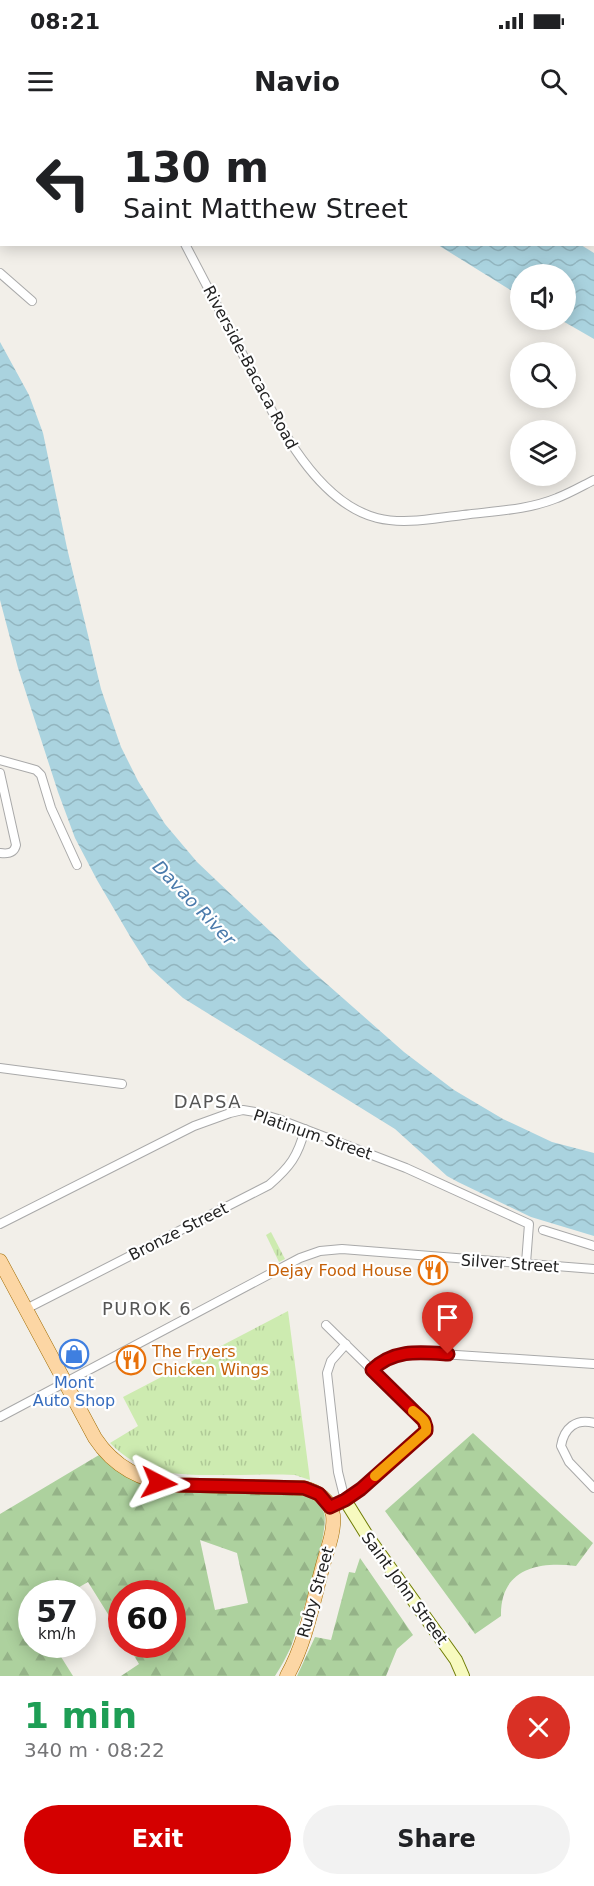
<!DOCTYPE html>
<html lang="en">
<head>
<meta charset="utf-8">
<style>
	body { margin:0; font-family:"DejaVu Sans",sans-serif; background:#f2f2f2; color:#202124; height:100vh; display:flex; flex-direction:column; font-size:22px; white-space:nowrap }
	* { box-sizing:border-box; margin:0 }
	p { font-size:20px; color:#757577 }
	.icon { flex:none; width:33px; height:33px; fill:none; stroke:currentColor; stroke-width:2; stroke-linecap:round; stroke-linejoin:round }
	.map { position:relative; height:1556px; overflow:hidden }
	.panel { display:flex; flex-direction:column; background:#fff; flex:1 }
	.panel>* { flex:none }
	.banner { position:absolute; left:0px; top:0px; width:594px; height:126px; box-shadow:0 3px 15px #0003; background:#fff; color:#202124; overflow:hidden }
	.controls { position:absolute; left:510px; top:144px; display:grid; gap:12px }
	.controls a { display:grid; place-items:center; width:66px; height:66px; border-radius:50%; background:#fff; box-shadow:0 3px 15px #0003; font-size:30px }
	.speed { position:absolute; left:18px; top:1460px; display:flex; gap:12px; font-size:30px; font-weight:700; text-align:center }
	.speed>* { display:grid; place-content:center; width:78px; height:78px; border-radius:50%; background:#fff; box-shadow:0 3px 15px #0003; line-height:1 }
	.speed small { font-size:15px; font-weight:400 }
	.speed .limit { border:9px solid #d22; background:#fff; color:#111 }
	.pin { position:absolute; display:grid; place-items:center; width:51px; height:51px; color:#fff; margin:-62px -26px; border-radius:50% 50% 50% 0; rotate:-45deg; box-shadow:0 0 6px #0007 }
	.pin .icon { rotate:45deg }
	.me { position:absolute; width:66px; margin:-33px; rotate:94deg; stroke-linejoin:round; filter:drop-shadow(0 0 4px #0008) }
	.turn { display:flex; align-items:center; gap:21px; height:126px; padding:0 24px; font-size:27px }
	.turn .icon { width:78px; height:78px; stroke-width:2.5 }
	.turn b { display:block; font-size:42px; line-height:51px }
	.round { display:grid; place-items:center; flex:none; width:63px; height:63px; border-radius:32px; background:#f2f2f2 }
	.summary { display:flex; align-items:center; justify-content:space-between; height:102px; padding:0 24px }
	h1 { font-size:36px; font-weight:600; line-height:45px; color:#1e9e55 }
	.cta { display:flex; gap:12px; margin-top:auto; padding:12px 24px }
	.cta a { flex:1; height:69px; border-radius:36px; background:#d40000; color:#fff; font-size:24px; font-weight:600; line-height:69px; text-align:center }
	.cta a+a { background:#f2f2f2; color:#202124 }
	.status { display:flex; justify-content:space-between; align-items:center; height:42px; padding:0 30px; background:#fff; direction:ltr }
	.status svg { height:16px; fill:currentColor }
	header { display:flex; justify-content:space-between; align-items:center; height:78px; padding:0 24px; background:#fff; font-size:27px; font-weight:600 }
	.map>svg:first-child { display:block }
</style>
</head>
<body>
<div class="status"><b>08:21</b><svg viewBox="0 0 49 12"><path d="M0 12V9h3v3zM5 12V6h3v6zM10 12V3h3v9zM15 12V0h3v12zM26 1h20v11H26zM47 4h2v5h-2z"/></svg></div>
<header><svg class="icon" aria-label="menu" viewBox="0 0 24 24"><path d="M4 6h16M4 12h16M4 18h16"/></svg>Navio<svg class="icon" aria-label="search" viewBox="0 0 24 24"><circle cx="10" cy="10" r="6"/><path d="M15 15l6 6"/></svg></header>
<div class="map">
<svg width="594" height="1556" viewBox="0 0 594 1556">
	<defs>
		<pattern id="grass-tufts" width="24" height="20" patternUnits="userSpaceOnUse" patternTransform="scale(1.5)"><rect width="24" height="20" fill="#cdebb0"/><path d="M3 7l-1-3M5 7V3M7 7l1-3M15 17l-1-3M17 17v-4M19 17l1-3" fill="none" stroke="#b0c997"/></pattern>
		<pattern id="forest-firs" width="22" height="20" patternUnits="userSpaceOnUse" patternTransform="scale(1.5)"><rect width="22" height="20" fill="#add19e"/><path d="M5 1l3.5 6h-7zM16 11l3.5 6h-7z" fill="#95b388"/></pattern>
		<pattern id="water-waves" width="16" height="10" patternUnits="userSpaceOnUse" patternTransform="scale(1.5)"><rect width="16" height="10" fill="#aad3df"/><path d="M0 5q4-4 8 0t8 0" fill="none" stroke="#92b5bf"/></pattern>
	</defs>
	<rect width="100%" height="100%" fill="#f2efe9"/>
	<!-- grass -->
	<g fill="url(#grass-tufts)">
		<polygon points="271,1112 285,1139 279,1142 266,1115"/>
		<path d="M288 1191 310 1360 295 1355C270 1354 245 1355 221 1355 178 1355 142 1356 110 1323L138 1306 123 1277Z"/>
	</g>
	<!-- forest -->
	<g fill="url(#forest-firs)" fill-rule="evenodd">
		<path d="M473 1313 593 1423 576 1446C538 1441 500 1449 501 1496L475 1514 385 1391Z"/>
		<path d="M99 1335C116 1353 138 1365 163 1369L299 1374C310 1376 320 1382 324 1393 330 1411 299 1506 291 1527 286 1537 281 1547 275 1556H121L139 1544 127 1524H172V1473H122L121 1515 88 1462 69 1473H32V1524H53L73 1556H0V1394ZM200 1420 237 1433 248 1483 215 1490Z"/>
		<polygon points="360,1438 413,1515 397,1529 386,1556 297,1556 315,1517 331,1520 349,1452 355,1453"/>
	</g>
	<!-- water -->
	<g fill="url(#water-waves)">
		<polygon points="275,0 390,0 392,1 276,2"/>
		<polygon points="438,125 581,125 594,133 594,219 561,200 566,200 566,154 520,154 520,176"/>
		<polygon points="0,222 29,275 43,313 67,428 101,569 121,627 138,661 165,704 197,742 311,850 404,932 454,970 503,999 552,1022 594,1033 594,1116 531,1097 458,1062 447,1056 395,1009 183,878 150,848 131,818 97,760 75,718 58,672 18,548 0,480"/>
	</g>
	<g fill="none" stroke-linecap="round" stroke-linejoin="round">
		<!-- street casing -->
		<g stroke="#a9a9a9" stroke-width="10">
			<g id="street">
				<polyline points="119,0 120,2"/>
				<polyline points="414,0 416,2"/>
				<polyline points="571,0 575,2"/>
				<polyline points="592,8 594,9"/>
				<polyline points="592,118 594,119"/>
				<path d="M185 124C204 161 223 197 242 233 271 289 311 381 377 398 405 405 435 398 463 395 494 391 528 390 557 378 570 373 582 366 594 360"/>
				<polyline points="0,153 32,181"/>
				<polyline points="0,640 36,650 41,655 51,688 77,745"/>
				<path d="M0 653 16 725C14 734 7 734 0 733"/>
				<polyline points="0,948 122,964"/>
				<polyline points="0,1104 194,1006 230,993 243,990 255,992 278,999 406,1048 529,1104 526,1143"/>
				<polyline points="543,1110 594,1126"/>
				<path d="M26 1189 269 1065C290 1047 298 1036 305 1009"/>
				<polyline points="326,1205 424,1301 426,1307 423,1313 361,1369 345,1380 338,1352 327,1253 331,1241 346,1224"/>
				<polyline points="372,1250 392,1236 411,1232 594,1244"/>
				<polyline points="0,1297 300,1138 320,1131 342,1129 594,1149"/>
				<path d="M594 1303C576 1298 564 1308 561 1326L569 1342 594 1368"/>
			</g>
		</g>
		<!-- secondary casing -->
		<g stroke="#707d05" stroke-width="14">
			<polyline id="secondary" points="330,1387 345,1380 368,1417 456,1540 463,1556"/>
		</g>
		<!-- primary casing -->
		<g stroke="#a06b00" stroke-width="15">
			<path id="primary" d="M0 1141 95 1318C114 1347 143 1362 178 1365L304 1368C317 1371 330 1380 333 1395 335 1411 327 1430 323 1445 313 1482 306 1522 287 1556"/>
		</g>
		<!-- street -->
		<use href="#street" stroke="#fff" stroke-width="8"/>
		<!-- secondary -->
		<use href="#secondary" stroke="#f7fabf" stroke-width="12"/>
		<!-- primary -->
		<use href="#primary" stroke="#fcd6a4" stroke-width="14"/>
	</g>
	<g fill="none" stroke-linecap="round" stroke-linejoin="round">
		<!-- route casing -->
		<g stroke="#8a0000" stroke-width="15">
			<path id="route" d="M159 1363 178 1365 304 1368 319 1374 330 1387 345 1380 361 1369 426 1311V1307L424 1301 372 1250C394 1229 419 1232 448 1234"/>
		</g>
		<!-- route -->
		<use href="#route" stroke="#d40000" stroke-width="10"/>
		<!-- slow -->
		<path stroke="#f59e0b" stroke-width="10" d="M375 1356 426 1311C428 1301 419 1296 413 1291"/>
	</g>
	<!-- icons -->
	<defs>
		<g id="restaurant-ring" transform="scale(1.5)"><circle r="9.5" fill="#fff" stroke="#e8710a" stroke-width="1.5"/><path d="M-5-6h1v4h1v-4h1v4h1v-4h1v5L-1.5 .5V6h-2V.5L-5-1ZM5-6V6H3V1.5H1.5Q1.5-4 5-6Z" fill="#e8710a"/></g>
		<g id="shop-ring" transform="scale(1.5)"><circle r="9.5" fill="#fff" stroke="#3f7fe0" stroke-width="1.5"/><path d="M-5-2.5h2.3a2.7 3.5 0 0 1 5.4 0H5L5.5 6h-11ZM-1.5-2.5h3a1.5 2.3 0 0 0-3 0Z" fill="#3f7fe0"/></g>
	</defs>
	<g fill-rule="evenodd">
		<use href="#restaurant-ring" x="433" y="1150"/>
		<use href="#shop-ring" x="74" y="1234"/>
		<use href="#restaurant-ring" x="131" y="1240"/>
	</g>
	<g text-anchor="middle" stroke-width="4.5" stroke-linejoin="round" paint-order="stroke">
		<!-- street labels -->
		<g font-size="16" fill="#222" stroke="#fff">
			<text transform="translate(251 247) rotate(62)" y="6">Riverside-Bacaca Road</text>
			<text transform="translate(313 1014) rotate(19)" y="6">Platinum Street</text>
			<text transform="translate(178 1111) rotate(-27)" y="6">Bronze Street</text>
			<text transform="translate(510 1143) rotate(4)" y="6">Silver Street</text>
			<text transform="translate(405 1468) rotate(54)" y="6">Saint John Street</text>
			<text transform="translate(315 1472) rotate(-74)" y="6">Ruby Street</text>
		</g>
		<!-- food labels -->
		<g font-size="16" fill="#c56008" stroke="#fff" text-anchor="end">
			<text x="412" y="1156">Dejay Food House</text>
			<text x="152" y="1237" text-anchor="start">The Fryers<tspan x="152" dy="18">Chicken Wings</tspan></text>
		</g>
		<!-- shop labels -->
		<g font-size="16" fill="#366cbe" stroke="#fff">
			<text x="74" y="1268">Mont<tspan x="74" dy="18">Auto Shop</tspan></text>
		</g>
		<!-- water labels -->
		<g font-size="18" font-style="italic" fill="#4a7aab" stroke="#fff">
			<text transform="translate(194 783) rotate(46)" y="6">Davao River</text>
		</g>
		<!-- neighbourhood labels -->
		<g font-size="18" letter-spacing="1.5" fill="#555" stroke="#fff">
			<text x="208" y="988">DAPSA</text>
			<text x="147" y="1195">PUROK 6</text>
		</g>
	</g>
</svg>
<div class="controls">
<a><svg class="icon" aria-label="sound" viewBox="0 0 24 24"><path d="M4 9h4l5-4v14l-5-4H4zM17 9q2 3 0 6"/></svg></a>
<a><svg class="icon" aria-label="search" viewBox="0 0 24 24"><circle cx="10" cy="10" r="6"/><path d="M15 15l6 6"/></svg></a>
<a><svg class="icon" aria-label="layers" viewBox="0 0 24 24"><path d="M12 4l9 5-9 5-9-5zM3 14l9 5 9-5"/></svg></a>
</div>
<div class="speed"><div>57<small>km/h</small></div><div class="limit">60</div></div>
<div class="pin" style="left:448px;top:1234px;background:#d93025"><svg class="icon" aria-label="arrive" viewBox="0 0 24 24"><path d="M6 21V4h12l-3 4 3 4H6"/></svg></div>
<svg class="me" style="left:159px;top:1363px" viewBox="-20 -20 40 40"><path d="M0-17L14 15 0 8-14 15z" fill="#d40000" stroke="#fff" stroke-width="4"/></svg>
<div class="banner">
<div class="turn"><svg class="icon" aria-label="left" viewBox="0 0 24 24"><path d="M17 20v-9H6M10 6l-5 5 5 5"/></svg><div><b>130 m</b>Saint Matthew Street</div></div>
</div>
</div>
<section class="panel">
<div class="summary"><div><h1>1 min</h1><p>340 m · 08:22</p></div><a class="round" style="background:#d93025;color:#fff"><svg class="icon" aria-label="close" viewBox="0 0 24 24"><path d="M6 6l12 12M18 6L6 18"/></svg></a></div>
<div class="cta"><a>Exit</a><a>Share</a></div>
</section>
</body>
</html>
